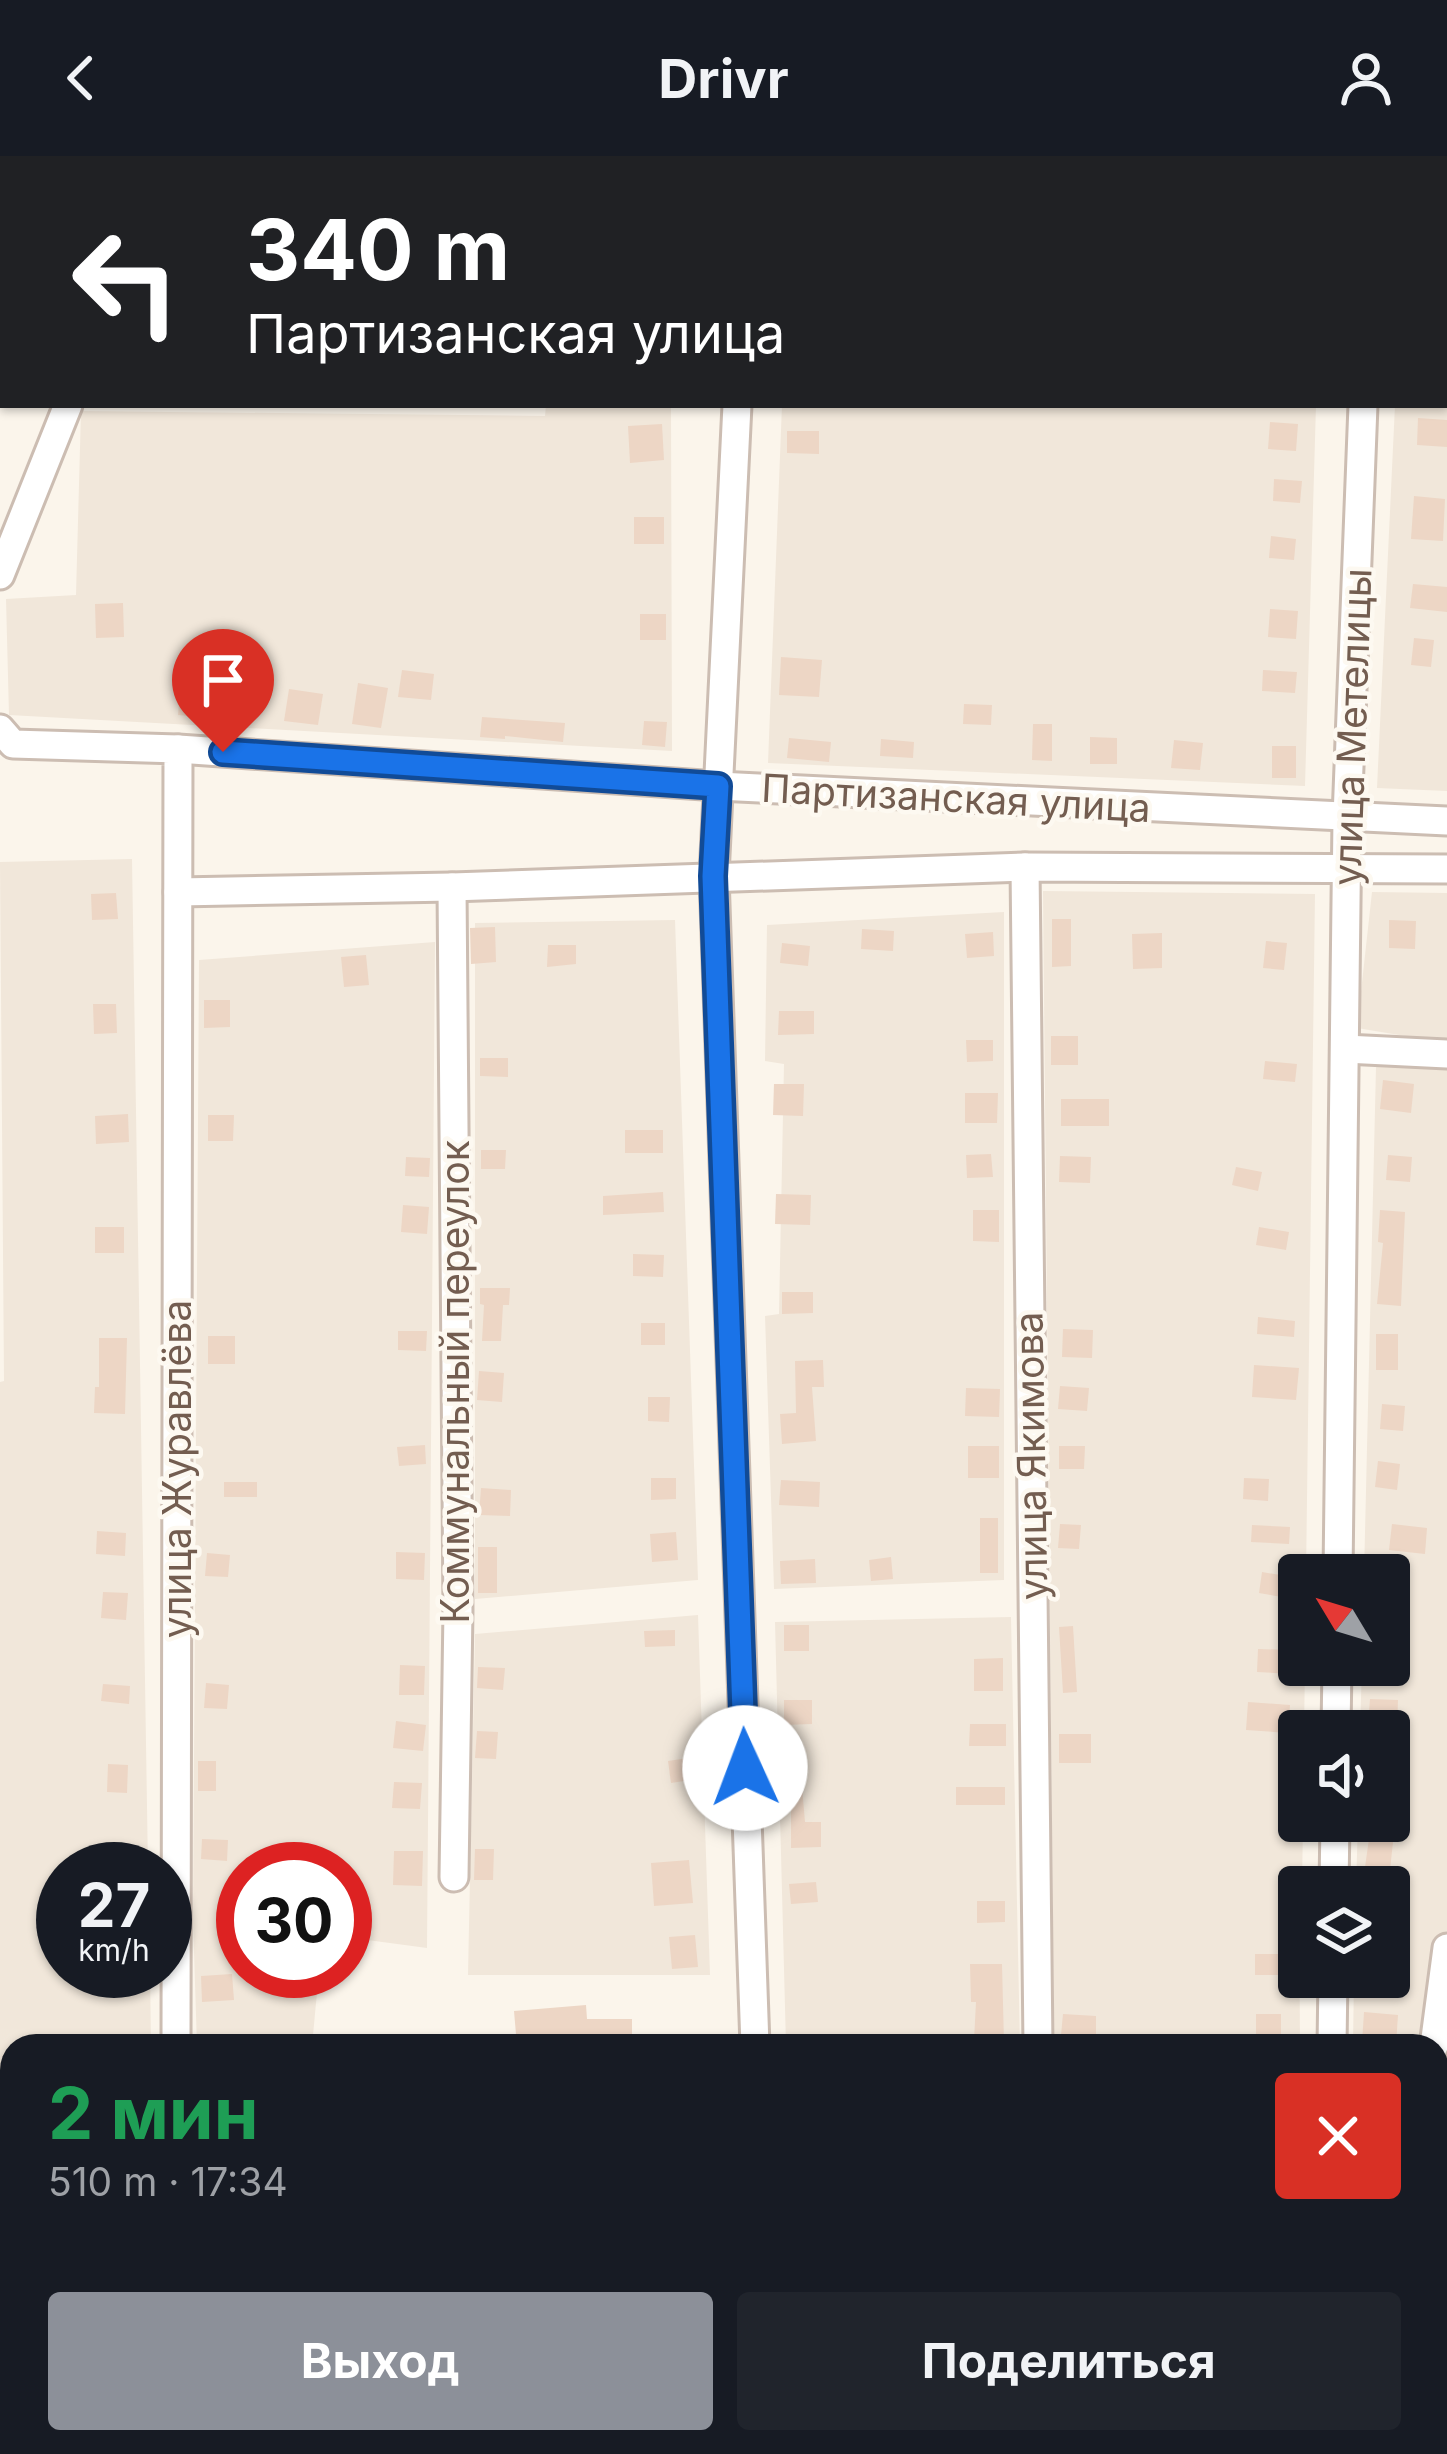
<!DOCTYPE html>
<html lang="ru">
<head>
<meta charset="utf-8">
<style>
	body { margin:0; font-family:Inter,sans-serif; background:#20242c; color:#f1f3f6; height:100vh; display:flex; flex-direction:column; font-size:45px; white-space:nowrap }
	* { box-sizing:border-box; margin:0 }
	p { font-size:39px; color:#9ea1a6 }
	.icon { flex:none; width:66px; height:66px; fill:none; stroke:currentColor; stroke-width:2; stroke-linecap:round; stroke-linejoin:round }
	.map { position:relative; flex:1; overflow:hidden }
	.side { position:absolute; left:0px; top:1878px; width:1449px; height:420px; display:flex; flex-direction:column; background:#171b24; border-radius:36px 36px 0 0; box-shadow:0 3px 9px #0004 }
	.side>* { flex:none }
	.guide { position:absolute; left:0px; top:0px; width:1449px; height:252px; box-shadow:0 3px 9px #0004; background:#202124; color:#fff; overflow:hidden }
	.needle { width:78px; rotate:308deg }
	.tools { position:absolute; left:1278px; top:1398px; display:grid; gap:24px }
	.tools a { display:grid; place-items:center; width:132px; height:132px; border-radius:12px; background:#171b24; box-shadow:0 3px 9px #0004; font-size:60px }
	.speed { position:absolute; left:36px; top:1686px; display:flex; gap:24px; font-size:60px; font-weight:700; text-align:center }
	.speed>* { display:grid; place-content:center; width:156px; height:156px; border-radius:50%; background:#171b24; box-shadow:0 3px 9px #0004; line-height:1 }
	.speed small { font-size:30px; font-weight:400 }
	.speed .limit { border:18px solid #d22; background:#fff; color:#111 }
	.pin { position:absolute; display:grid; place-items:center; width:102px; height:102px; color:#fff; margin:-123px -51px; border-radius:50% 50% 50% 0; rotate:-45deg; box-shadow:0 0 12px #0007 }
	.pin .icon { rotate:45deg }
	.me { position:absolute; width:132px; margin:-66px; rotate:358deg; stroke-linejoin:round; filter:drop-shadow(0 0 9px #0008) }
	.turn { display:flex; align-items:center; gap:42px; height:252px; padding:0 48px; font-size:54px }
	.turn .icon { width:156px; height:156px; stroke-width:2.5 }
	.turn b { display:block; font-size:84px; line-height:102px }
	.round { display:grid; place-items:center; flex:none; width:126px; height:126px; border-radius:12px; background:#20242c }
	.head { display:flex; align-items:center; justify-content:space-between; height:204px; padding:0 48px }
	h1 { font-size:72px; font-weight:700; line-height:90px; color:#1e9e55 }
	.action { display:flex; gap:24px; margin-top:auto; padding:24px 48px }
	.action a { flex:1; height:138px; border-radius:12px; background:#8c9099; color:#fff; font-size:48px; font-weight:700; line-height:138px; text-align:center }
	.action a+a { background:#20242c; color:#f1f3f6 }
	header { display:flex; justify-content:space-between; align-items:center; height:156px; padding:0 48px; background:#171b24; font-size:54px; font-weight:700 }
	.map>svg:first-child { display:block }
</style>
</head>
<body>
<header><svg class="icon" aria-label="back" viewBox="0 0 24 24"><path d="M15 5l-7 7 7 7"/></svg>Drivr<svg class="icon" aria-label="person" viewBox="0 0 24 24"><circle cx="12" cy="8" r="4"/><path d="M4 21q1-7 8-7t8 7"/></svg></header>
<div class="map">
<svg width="1447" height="2298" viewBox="0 0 1447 2298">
	<rect width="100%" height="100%" fill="#fbf5eb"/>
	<!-- residential -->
	<g fill="#f1e7da">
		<rect x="904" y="0" width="419" height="3"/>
		<polygon points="1406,0 1447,0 1447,635 1377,632 1395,249 1446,249 1446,3 1406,3"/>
		<polygon points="546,249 671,249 672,595 9,559 6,443 76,439 81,255 545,260"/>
		<polygon points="782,249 1316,249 1305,630 768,607"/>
		<polygon points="132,703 148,1713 63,1713 63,1815 150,1815 151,1890 12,1890 12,2286 158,2286 158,2298 0,2298 0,1226 4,1225 0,706"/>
		<polygon points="1043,735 1315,738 1306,1419 1299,1419 1299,1509 1305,1509 1304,1575 1299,1575 1299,1665 1303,1665 1302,1731 1299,1731 1300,1890 1054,1890"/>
		<polygon points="1372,736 1447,737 1447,887 1357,872"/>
		<polygon points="1004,756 1004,1424 774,1433 765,1160 779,1158 784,908 765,905 767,769"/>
		<polygon points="675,764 698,1424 475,1443 475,767"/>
		<polygon points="435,786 427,1792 345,1781 345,1713 243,1713 243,1815 319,1815 312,1890 197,1890 193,1764 199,804"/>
		<polygon points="1447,907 1447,1773 1445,1813 1421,1890 1353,1890 1354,1821 1389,1821 1389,1731 1356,1731 1358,1665 1389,1665 1389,1575 1360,1575 1362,1509 1389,1509 1389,1419 1364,1419 1376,911"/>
		<polygon points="698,1459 710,1819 468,1819 475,1478"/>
		<polygon points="1011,1461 1020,1890 786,1890 775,1466"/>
		<polygon points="1447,1887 1447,2298 1353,2298 1354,2286 1437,2286 1437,1934"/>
		<polygon points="208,2286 726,2286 727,2298 208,2298"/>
		<polygon points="795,2286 1028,2286 1029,2298 796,2298"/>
		<rect x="1057" y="2286" width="237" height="12"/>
	</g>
	<!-- building -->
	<g fill="#edd6c5">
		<polygon points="1418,262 1447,264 1447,291 1417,289"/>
		<polygon points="1270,266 1298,268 1296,295 1268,293"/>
		<polygon points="662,268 664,304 630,307 628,270"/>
		<polygon points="787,275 819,275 819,298 787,297"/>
		<polygon points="1274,323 1302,325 1300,347 1273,345"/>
		<polygon points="1414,340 1445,343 1443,385 1411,383"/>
		<rect x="634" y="361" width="30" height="27"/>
		<polygon points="1271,380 1296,383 1294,404 1269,402"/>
		<polygon points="1413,428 1447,431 1447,456 1410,452"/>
		<polygon points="123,447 124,481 96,482 95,448"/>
		<polygon points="1270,453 1298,455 1296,483 1268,481"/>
		<rect x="640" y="458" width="26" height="26"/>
		<polygon points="1414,482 1434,484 1431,511 1411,509"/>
		<polygon points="781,501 822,504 819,541 779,539"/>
		<polygon points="402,514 434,518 431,544 398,541"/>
		<polygon points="1263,514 1297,516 1295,537 1262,535"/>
		<polygon points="181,525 214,528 212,562 178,559"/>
		<polygon points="358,527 388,532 381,572 352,568"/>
		<polygon points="289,533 323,538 318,569 284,565"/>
		<polygon points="964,548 992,549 991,569 963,568"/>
		<polygon points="482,561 565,567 563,586 505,580 505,583 480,581"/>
		<polygon points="644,565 667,566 665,591 642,589"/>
		<polygon points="1033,568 1052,568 1052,605 1032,604"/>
		<polygon points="1090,581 1117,582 1117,608 1090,608"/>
		<polygon points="789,582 831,586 829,606 787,602"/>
		<polygon points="881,583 914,586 913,602 880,600"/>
		<polygon points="1174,584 1203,587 1200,614 1171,612"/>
		<rect x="1272" y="590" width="24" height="32"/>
		<polygon points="116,737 118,763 92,764 91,738"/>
		<polygon points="1052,763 1071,763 1071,810 1052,811"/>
		<polygon points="1389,764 1416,765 1415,793 1389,792"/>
		<polygon points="495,771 496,806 471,808 470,772"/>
		<polygon points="862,773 894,775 893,795 861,793"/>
		<polygon points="993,776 994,800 967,802 965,778"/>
		<polygon points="1162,777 1162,812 1133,813 1132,778"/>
		<polygon points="1266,785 1287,787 1284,814 1263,812"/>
		<polygon points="782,787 810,790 808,810 780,807"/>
		<polygon points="548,789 576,789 576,808 547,811"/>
		<polygon points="366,799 369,829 344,831 341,801"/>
		<polygon points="204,844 230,844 230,871 204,872"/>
		<polygon points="93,848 116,848 117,877 94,878"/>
		<polygon points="779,855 814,855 814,878 778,879"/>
		<rect x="1051" y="880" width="27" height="29"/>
		<polygon points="966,884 993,884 993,905 967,906"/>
		<polygon points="480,902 508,902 508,921 480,920"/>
		<polygon points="1265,905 1297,908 1295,926 1263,923"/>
		<polygon points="1383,924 1414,928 1411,957 1380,953"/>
		<polygon points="774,928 804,928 803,960 773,959"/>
		<polygon points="965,937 998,937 997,967 965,967"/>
		<rect x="1061" y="943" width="48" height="27"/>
		<polygon points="128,958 129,986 96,988 95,960"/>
		<polygon points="208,959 234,959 233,985 208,985"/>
		<rect x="625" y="974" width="38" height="23"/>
		<polygon points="481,994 506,994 505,1013 481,1013"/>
		<polygon points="991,998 993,1021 967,1022 966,999"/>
		<polygon points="1388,999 1412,1001 1410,1026 1386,1024"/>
		<polygon points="1060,1000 1091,1001 1090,1027 1059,1026"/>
		<polygon points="406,1001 430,1002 429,1021 405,1020"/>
		<polygon points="1236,1011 1262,1016 1258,1035 1232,1029"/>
		<polygon points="663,1036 664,1056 603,1059 603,1040"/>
		<polygon points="776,1038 811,1039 810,1069 775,1068"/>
		<polygon points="403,1049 429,1051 427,1078 401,1076"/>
		<polygon points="973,1054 999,1054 999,1086 973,1085"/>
		<polygon points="1380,1054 1405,1056 1401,1150 1377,1148 1383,1087 1378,1086"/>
		<rect x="95" y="1071" width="29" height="26"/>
		<polygon points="1259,1071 1289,1076 1286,1094 1256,1089"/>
		<polygon points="633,1098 664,1099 663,1121 633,1120"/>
		<polygon points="480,1132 510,1132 509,1149 503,1149 501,1185 482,1185 484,1149 480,1148"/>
		<polygon points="782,1136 813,1136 813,1157 782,1158"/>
		<polygon points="1258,1161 1295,1165 1294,1181 1257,1178"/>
		<rect x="641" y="1167" width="24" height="22"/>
		<polygon points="1063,1173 1093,1174 1092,1202 1062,1201"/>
		<polygon points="398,1175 427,1175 426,1195 398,1194"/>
		<rect x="1376" y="1178" width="22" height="36"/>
		<rect x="208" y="1180" width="27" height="28"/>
		<polygon points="99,1182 127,1182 125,1258 94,1257 95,1231 99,1231"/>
		<polygon points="823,1204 824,1231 812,1231 816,1285 782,1288 780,1258 796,1257 795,1205"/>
		<polygon points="1254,1209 1299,1212 1296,1244 1252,1241"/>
		<polygon points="479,1215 504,1217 502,1246 477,1244"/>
		<polygon points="1060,1230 1089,1232 1087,1255 1058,1253"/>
		<polygon points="966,1232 1000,1233 999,1261 965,1260"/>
		<polygon points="648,1241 670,1241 669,1266 648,1265"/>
		<polygon points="1382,1248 1405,1250 1403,1275 1380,1273"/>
		<polygon points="425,1289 426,1308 399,1310 397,1291"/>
		<rect x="968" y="1290" width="31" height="32"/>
		<polygon points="1059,1290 1085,1290 1084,1313 1059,1313"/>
		<polygon points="1378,1305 1400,1308 1397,1334 1375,1331"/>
		<polygon points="651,1322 676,1322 676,1343 651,1344"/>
		<polygon points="1244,1322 1269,1323 1268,1345 1243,1343"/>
		<polygon points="781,1324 820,1326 819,1351 779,1349"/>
		<rect x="224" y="1326" width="33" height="15"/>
		<polygon points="481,1332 511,1334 510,1360 479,1359"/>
		<rect x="980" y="1362" width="18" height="55"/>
		<polygon points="1060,1368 1081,1369 1079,1393 1058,1392"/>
		<polygon points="1392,1368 1427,1372 1425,1398 1389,1394"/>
		<polygon points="1252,1369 1290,1371 1289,1388 1251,1386"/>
		<polygon points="97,1375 126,1377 125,1400 96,1398"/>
		<polygon points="676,1376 678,1404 652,1406 650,1378"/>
		<rect x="478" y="1391" width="19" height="46"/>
		<polygon points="396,1396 425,1397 424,1424 396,1423"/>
		<polygon points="207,1397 230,1399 228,1421 205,1420"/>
		<polygon points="891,1401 893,1423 871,1425 869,1404"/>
		<polygon points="815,1403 816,1427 781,1428 780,1405"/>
		<polygon points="1262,1416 1292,1421 1288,1442 1259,1437"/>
		<polygon points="103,1436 128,1437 126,1464 101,1462"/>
		<rect x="784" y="1469" width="25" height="26"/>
		<polygon points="1073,1470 1077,1536 1063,1537 1059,1471"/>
		<polygon points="675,1474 675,1490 645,1491 644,1475"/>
		<polygon points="1258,1493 1293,1494 1292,1518 1257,1516"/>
		<polygon points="1003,1502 1003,1535 974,1535 974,1503"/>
		<polygon points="400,1509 425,1510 424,1539 399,1539"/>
		<polygon points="478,1511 505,1512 503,1534 477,1532"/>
		<polygon points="206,1527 229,1529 227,1553 204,1552"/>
		<polygon points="103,1528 130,1530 129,1548 101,1545"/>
		<polygon points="1370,1543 1398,1544 1397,1572 1368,1570"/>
		<polygon points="784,1544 812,1544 812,1568 784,1569"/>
		<polygon points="1248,1546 1290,1549 1288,1577 1246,1574"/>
		<polygon points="396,1565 426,1569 423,1595 393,1592"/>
		<polygon points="970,1568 1006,1568 1006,1590 969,1590"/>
		<polygon points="477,1575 498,1576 496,1603 475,1602"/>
		<rect x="1059" y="1578" width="32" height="29"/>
		<polygon points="694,1601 697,1623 671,1627 668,1605"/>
		<rect x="198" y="1605" width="18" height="30"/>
		<polygon points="108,1608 128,1609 127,1637 107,1636"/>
		<polygon points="800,1608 805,1666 821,1666 821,1691 791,1692 791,1641 786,1642 783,1609"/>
		<polygon points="394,1626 422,1627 420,1653 392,1652"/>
		<rect x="956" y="1631" width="49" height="18"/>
		<polygon points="202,1683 228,1684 227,1705 201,1703"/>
		<polygon points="1369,1683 1393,1686 1390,1714 1365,1711"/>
		<polygon points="475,1693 494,1693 493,1724 474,1724"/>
		<polygon points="394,1695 423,1695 422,1730 393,1729"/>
		<polygon points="689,1704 693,1747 654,1750 651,1707"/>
		<polygon points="816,1726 818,1746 791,1748 789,1728"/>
		<polygon points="977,1745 1005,1745 1005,1766 977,1767"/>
		<polygon points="695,1779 698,1811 672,1813 669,1781"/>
		<polygon points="1255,1798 1281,1798 1280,1819 1255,1819"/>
		<polygon points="970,1808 1002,1808 1004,1886 974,1885 976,1846 971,1846"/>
		<polygon points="232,1818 234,1844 202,1846 201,1820"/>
		<polygon points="586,1849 587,1863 632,1863 632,1890 593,1890 593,1888 517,1890 514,1855"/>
		<polygon points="1364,1856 1398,1859 1396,1889 1362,1887"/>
		<polygon points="1063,1858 1096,1860 1096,1881 1061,1879"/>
		<polygon points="1256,1858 1281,1858 1281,1878 1256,1879"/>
	</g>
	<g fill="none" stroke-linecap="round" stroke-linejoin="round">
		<!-- minor casing -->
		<g stroke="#ccbdb2" stroke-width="33">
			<g id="minor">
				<polyline points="761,3 763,0"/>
				<polyline points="1372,3 1372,0"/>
				<polyline points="737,249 714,720 755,1890"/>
				<polyline points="0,419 68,249"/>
				<polyline points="0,573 13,588 178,593 176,1890"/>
				<polyline points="178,593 718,630 1447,665"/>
				<polyline points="1025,711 1038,1890"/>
				<polyline points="452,731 458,1454 454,1721"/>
				<polyline points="178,736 452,731 1025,711 1447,713"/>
				<polyline points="1345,893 1447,898"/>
				<polyline points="1338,1419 1347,662 1363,249"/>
				<polyline points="1336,1575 1337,1509"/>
				<polyline points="1334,1731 1335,1665"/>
				<polyline points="1332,1890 1333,1821"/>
				<polyline points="1434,1890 1447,1792"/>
				<polyline points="770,2286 770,2298"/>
				<polyline points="1043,2286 1043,2298"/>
				<polyline points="176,2298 176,2286"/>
				<polyline points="1327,2298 1327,2286"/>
			</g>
		</g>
		<!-- minor -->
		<use href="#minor" stroke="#fff" stroke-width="27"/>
	</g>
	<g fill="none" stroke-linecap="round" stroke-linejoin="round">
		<!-- route casing -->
		<g stroke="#114b97" stroke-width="30">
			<polyline id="route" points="223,596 718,630 713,720 745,1612"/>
		</g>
		<!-- route -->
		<use href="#route" stroke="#1a73e8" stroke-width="21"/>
	</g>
	<g text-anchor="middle" stroke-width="9" stroke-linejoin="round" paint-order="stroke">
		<!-- street labels -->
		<g font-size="39" fill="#735d50" stroke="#fdf9f1">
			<text transform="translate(1352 571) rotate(-88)" y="14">улица Метелицы</text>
			<text transform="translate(956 642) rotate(3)" y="14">Партизанская улица</text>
			<text transform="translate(455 1226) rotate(-90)" y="14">Коммунальный переулок</text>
			<text transform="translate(1031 1300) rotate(-91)" y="14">улица Якимова</text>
			<text transform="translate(177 1313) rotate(-90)" y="14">улица Журавлёва</text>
		</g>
	</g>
</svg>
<div class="tools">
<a><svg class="needle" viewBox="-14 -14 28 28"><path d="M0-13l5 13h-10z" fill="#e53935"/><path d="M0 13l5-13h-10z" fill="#9ea1a6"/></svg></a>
<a><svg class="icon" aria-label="sound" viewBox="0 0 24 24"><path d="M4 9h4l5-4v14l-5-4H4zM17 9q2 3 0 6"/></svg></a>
<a><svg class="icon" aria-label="layers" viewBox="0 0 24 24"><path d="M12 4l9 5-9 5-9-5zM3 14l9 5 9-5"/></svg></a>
</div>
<div class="speed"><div>27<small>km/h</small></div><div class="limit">30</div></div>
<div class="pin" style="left:223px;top:596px;background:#d93025"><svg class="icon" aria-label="arrive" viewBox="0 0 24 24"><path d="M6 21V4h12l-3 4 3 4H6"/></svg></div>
<svg class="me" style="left:745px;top:1612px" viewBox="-20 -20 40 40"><circle r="19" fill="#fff"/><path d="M0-13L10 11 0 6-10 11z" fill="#1a73e8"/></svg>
<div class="guide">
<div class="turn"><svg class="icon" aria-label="left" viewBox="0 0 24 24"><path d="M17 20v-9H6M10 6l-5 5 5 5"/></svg><div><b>340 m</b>Партизанская улица</div></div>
</div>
<section class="side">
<div class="head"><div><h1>2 мин</h1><p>510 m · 17:34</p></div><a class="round" style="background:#d93025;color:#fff"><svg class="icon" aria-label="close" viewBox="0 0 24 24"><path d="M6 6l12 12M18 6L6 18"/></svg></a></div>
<div class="action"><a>Выход</a><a>Поделиться</a></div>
</section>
</div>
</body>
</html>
